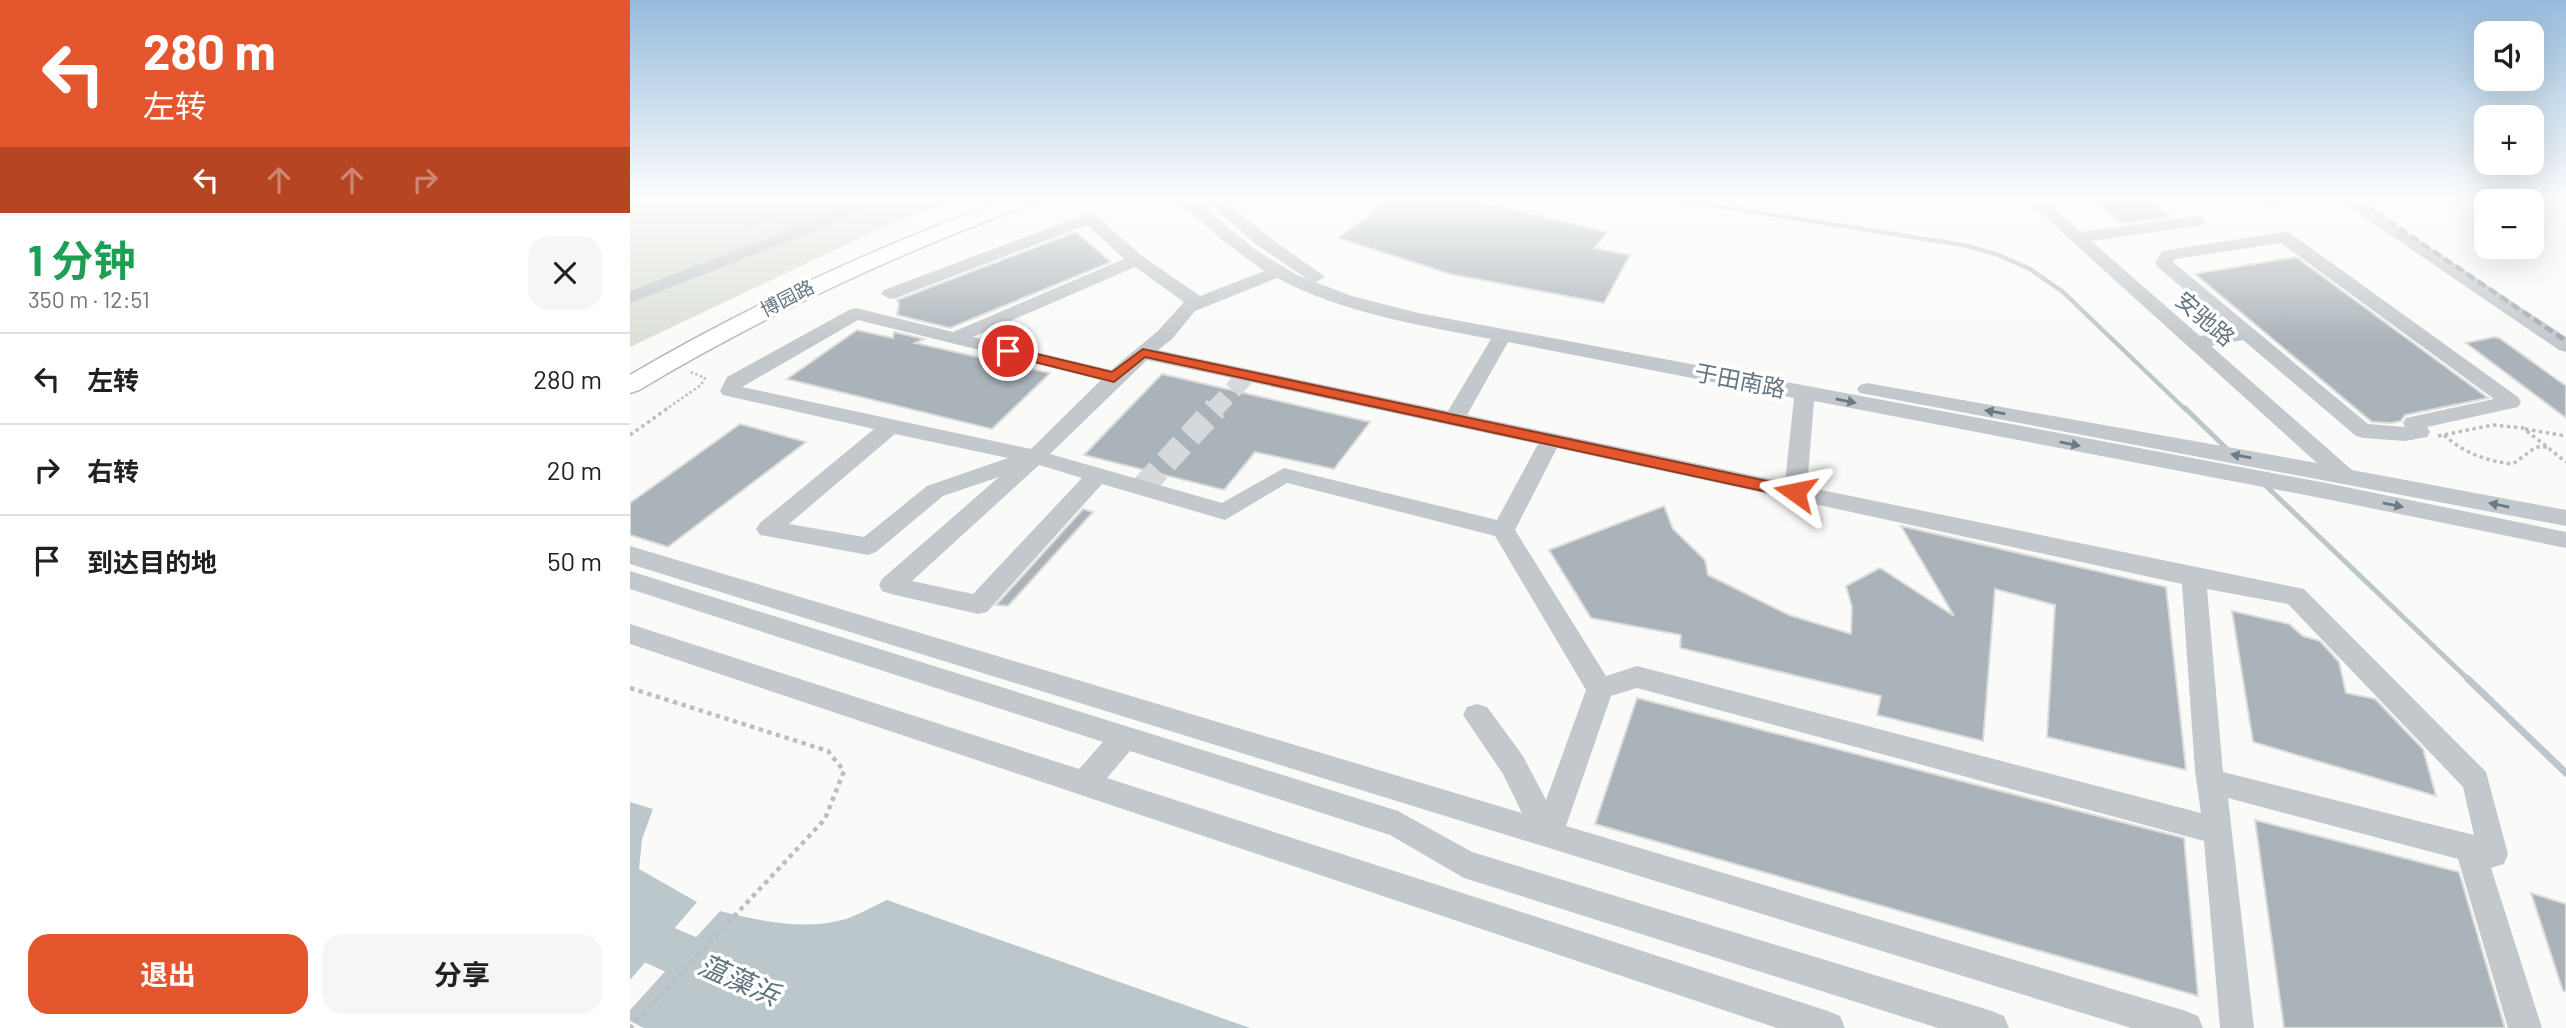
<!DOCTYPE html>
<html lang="zh">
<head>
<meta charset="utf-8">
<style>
	body { margin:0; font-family:Barlow,"Noto Sans SC",sans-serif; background:#f6f6f6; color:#202124; height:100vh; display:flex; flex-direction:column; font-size:26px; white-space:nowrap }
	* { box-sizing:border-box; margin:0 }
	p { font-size:23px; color:#757577 }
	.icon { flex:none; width:38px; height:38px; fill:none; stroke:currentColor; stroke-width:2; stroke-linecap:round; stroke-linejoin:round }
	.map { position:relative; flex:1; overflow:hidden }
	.side { display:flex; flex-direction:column; background:#fff; width:630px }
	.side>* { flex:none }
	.banner { background:#e4572e; color:#fff; overflow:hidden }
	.buttons { position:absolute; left:1844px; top:21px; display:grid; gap:14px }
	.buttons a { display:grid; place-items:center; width:70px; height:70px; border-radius:14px; background:#fff; box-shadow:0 7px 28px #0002; font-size:35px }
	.pin { position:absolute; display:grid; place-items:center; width:60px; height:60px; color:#fff; margin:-30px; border:4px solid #fff; border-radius:50%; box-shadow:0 2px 7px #0007 }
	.me { position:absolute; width:77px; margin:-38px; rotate:282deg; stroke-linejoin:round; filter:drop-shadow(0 0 5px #0008) }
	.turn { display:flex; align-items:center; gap:24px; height:147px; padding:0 28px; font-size:32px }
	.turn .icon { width:91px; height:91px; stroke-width:2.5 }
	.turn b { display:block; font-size:49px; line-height:60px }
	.lanes { display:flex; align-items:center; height:66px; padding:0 28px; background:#0003; justify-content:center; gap:35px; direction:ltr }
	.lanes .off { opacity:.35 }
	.round { display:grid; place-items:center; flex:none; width:74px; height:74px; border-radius:21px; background:#f6f6f6 }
	.overview { display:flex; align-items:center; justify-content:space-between; height:119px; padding:0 28px }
	h1 { font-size:42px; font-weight:700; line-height:52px; color:#1e9e55 }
	.button { display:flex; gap:14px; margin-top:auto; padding:14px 28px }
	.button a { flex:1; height:80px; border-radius:21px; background:#e4572e; color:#fff; font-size:28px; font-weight:700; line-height:80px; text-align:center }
	.button a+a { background:#f6f6f6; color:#202124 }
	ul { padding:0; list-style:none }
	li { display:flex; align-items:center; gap:21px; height:91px; padding:0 28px; border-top:2px solid #e0e0e0 }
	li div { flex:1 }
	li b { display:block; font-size:26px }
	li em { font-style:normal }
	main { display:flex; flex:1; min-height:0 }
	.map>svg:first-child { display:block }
</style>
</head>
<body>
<main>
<section class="side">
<div class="banner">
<div class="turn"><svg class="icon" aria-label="left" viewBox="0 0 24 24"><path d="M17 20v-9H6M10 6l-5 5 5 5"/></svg><div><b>280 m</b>左转</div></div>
<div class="lanes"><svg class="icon" aria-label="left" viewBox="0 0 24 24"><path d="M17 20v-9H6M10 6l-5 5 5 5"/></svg><svg class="icon off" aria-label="ahead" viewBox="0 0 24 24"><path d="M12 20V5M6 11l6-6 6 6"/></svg><svg class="icon off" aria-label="ahead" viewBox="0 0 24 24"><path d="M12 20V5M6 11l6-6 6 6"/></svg><svg class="icon off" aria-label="right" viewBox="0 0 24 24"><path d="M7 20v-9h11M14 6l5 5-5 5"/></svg></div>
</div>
<div class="overview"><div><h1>1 分钟</h1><p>350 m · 12:51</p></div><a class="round"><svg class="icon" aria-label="close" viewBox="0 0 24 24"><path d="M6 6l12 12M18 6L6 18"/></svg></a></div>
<ul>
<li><svg class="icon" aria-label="left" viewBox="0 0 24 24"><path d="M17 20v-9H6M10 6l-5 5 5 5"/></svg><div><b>左转</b></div><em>280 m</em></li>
<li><svg class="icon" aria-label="right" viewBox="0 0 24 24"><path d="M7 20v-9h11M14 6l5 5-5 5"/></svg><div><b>右转</b></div><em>20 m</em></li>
<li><svg class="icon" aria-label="arrive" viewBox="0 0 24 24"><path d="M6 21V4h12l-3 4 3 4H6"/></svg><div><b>到达目的地</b></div><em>50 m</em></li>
</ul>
<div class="button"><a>退出</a><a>分享</a></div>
</section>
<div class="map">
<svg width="1936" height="1028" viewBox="0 0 1936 1028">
	<rect width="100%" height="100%" fill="#fafaf8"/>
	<!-- green -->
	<polygon fill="#dadfd7" points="0,198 331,198 264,222 0,347"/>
	<!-- water -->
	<g fill="#bbc7cb">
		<polygon points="0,802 23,809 12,839 9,869 67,902 0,980"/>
		<path d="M257 900 620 1028H14L0 1021V1010L90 911C130 921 175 931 216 919 230 914 244 906 257 900Z"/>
	</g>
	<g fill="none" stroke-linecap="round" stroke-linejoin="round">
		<!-- stream-far2 -->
		<polyline stroke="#bbc7cb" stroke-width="4.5" points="1037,198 1333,245 1366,254 1400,269 1433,292 1556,410"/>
		<!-- stream-far1 -->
		<g stroke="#bbc7cb" stroke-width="5">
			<polyline points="1555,408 1599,451"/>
			<polyline points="1634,484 1840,681"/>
		</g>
		<!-- stream -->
		<polyline stroke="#bbc7cb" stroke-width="7" points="1838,679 1936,773"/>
		<!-- river -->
		<polygon fill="#bbc7cb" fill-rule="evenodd" points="0,909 108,955 115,972 108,989 91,996 0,956"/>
	</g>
	<!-- building -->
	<g fill="#aab3b9" stroke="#dcdcda" stroke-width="2">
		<polygon points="763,198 830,198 978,232 964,248 1000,255 974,303 820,274 708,238"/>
		<polygon points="1462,198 1518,198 1541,217 1496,223 1489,221"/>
		<polygon points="446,232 481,262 320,328 267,315 269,304 267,300"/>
		<polygon points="1666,257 1858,398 1775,415 1771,421 1761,423 1742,422 1565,274"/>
		<polygon points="227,330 263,338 264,332 294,339 285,343 420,373 362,429 157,379"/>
		<polygon points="1864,337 1869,338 1936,386 1936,418 1836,343"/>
		<polygon points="532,374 740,422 704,469 625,452 594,490 454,455"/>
		<polygon points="110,424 176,442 38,547 0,535 0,503"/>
		<polygon points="1034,506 1043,529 1075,560 1078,575 1159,615 1221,634 1222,607 1216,586 1250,568 1324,616 1271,526 1536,587 1556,770 1417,737 1425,605 1365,589 1353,741 1247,715 1251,696 1050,648 1051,635 961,618 919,550"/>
		<polygon points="453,509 463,512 378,606 366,605"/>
		<polygon points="1602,611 1659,624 1673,636 1690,641 1709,662 1716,693 1745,699 1793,749 1806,796 1623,742"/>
		<polygon points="1007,698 1554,838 1568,996 965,824"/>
		<polygon points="1625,820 1829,872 1875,1028 1654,1028"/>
		<polygon points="1901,893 1936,904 1936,991 1933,991"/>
	</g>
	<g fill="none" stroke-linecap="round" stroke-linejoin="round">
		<!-- minor-tunnel-far1 -->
		<polyline stroke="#d5d9db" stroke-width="18" stroke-dasharray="18 9" stroke-linecap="butt" points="584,410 617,375"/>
		<!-- minor-tunnel -->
		<polyline stroke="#d5d9db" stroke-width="24" stroke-dasharray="24 11" stroke-linecap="butt" points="512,488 586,408"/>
		<!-- major casing -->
		<g stroke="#b5babe" stroke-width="3">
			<path id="major" d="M380 198H410L407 202C268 253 136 314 9 390L0 393V375C121 304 248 246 380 198Z"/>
		</g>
		<!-- path-far2 -->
		<g stroke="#bbbfc2" stroke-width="2.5" stroke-dasharray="2.5 2.5" stroke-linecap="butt">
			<polyline points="119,226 177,198"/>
			<polyline points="35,410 71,385 75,378 58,371"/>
		</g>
		<!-- path-far1 -->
		<g stroke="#bbbfc2" stroke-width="3.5" stroke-dasharray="3.5 3.5" stroke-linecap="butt">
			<polyline points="1895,429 1936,436"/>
			<polyline points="0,435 38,408"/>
			<path d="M1814 435C1834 453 1856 461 1883 464L1906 447H1917"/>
			<polyline points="1808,436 1863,425 1893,428 1936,462"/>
		</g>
		<!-- path -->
		<polyline stroke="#bbbfc2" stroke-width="4.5" stroke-dasharray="4.5 4.5" stroke-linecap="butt" points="0,688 198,751 214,771 195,819 0,1028"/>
		<!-- minor -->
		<g fill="#c3c8cc" fill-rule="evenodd">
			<polygon points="224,198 244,198 227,211 195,227 0,303 0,291 167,227"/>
			<path d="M545 198H563L627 251 669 276 722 296 788 313 1696 483 1936 532V548L1696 499 1184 401 1177 487 1674 589 1856 772 1878 854 1874 864 1861 868 1912 1028H1878L1828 859 1598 798 1624 1028H1590L1574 841 1007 688 981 696 936 826 1556 1011 1568 1016 1573 1028H1501L0 564V546L892 813 873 774 833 715 837 707 847 704 857 707 893 756 916 800 956 690 865 536 657 483 595 520 472 484 357 612 348 614 261 594 252 591 249 585 252 579 369 477 313 496 246 552 238 555 130 535 126 529 130 523 244 429 93 395 90 391 97 377 219 310 226 308 323 332 494 259 457 225 266 298 260 299 251 294 254 290 459 213 465 215 512 256 570 296 634 271 592 240ZM505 267 554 302 528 331 481 370 343 337ZM647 278C712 313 789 325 861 339L818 411 528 350 542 339 565 311ZM228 320 471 380 401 449 112 387ZM878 342 1164 398 1155 482 837 415ZM517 360 908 444 867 520 654 468 592 503 420 454ZM265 434 378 458 297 486 234 537 159 524ZM927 448 1552 584 1565 771 1571 813 1007 666 976 676 885 530ZM409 465 452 478 343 594 282 581ZM1577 589 1658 604 1833 787 1844 835 1593 772Z"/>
			<polygon points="573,198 591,198 639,237 695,277 686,282 680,281 627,245"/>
			<path d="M1394 198H1412L1451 232 1567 216 1573 218 1575 221 1573 224 1567 226 1461 241 1570 336 1602 331 1528 267 1525 263 1532 251 1654 232 1660 233 1888 397 1891 402 1888 407 1797 427 1800 432 1797 437 1775 441 1733 438 1726 436 1613 340 1581 346 1722 470 1936 510V526L1230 393 1227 389 1230 385 1237 383 1687 463ZM1651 243 1864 399 1776 418 1773 423 1775 427 1738 424 1543 262 1545 259Z"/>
			<polygon points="1624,198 1666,198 1643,207"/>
			<polygon points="1706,198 1725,198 1936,337 1936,352 1929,350"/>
			<polygon points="0,571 768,811 842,852 1362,1011 1374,1016 1379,1028 1308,1028 834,878 760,835 500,751 477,778 1198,1011 1210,1016 1215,1028 1147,1028 0,644 0,624 449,769 473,742 0,589"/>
		</g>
		<!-- major -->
		<use href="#major" fill="#fff" fill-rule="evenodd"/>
		<!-- rail -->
		<polyline stroke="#a2aab0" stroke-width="4.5" stroke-dasharray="9 4.5" stroke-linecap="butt" points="1725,198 1936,341"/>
	</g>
	<!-- one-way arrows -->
	<defs><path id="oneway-solid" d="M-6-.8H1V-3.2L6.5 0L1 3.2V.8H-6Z" transform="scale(1.75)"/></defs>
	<g fill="#6a7a87">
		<use href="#oneway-solid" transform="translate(1216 401) rotate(11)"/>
		<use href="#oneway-solid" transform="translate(1365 412) rotate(-170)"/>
		<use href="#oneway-solid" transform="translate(1440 444) rotate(11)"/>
		<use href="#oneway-solid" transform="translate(1611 456) rotate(-170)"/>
		<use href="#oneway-solid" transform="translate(1763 505) rotate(11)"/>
		<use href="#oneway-solid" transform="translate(1869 505) rotate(-169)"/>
	</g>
	<!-- sky -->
	<linearGradient id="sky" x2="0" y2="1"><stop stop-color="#96bcdc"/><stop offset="0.58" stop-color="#fdfdfc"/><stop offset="1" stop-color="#fdfdfc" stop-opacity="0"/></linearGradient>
	<rect width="1936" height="342" fill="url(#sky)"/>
	<!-- route -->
	<polygon fill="#e4572e" stroke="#94391e" stroke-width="2" points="378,347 482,372 513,349 1165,487 1173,492 1165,498 515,357 484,382 373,354 371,351"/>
	<g text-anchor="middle" stroke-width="7" stroke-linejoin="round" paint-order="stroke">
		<!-- far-street labels -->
		<g font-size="19" fill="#657683" stroke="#fff">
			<text transform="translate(157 298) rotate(-27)" y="7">博园路</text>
		</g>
		<!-- street labels -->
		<g font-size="23" fill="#657683" stroke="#fff">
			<text transform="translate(1575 319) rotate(41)" y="8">安驰路</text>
			<text transform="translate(1110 381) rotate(11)" y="8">于田南路</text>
		</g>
		<!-- near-water labels -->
		<g font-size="28" font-style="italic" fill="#60757c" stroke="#fff">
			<text transform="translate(109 980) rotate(24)" y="10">蕰藻浜</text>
		</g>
	</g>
</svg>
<div class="buttons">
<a><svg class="icon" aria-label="sound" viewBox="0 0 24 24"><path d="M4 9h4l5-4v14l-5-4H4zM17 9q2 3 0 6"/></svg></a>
<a>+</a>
<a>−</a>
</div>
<div class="pin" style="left:378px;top:351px;background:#d93025"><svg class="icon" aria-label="arrive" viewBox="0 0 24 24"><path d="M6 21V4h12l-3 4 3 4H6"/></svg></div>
<svg class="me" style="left:1165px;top:492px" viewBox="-20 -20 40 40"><path d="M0-17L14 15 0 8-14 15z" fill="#e4572e" stroke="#fff" stroke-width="4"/></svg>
</div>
</main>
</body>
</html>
